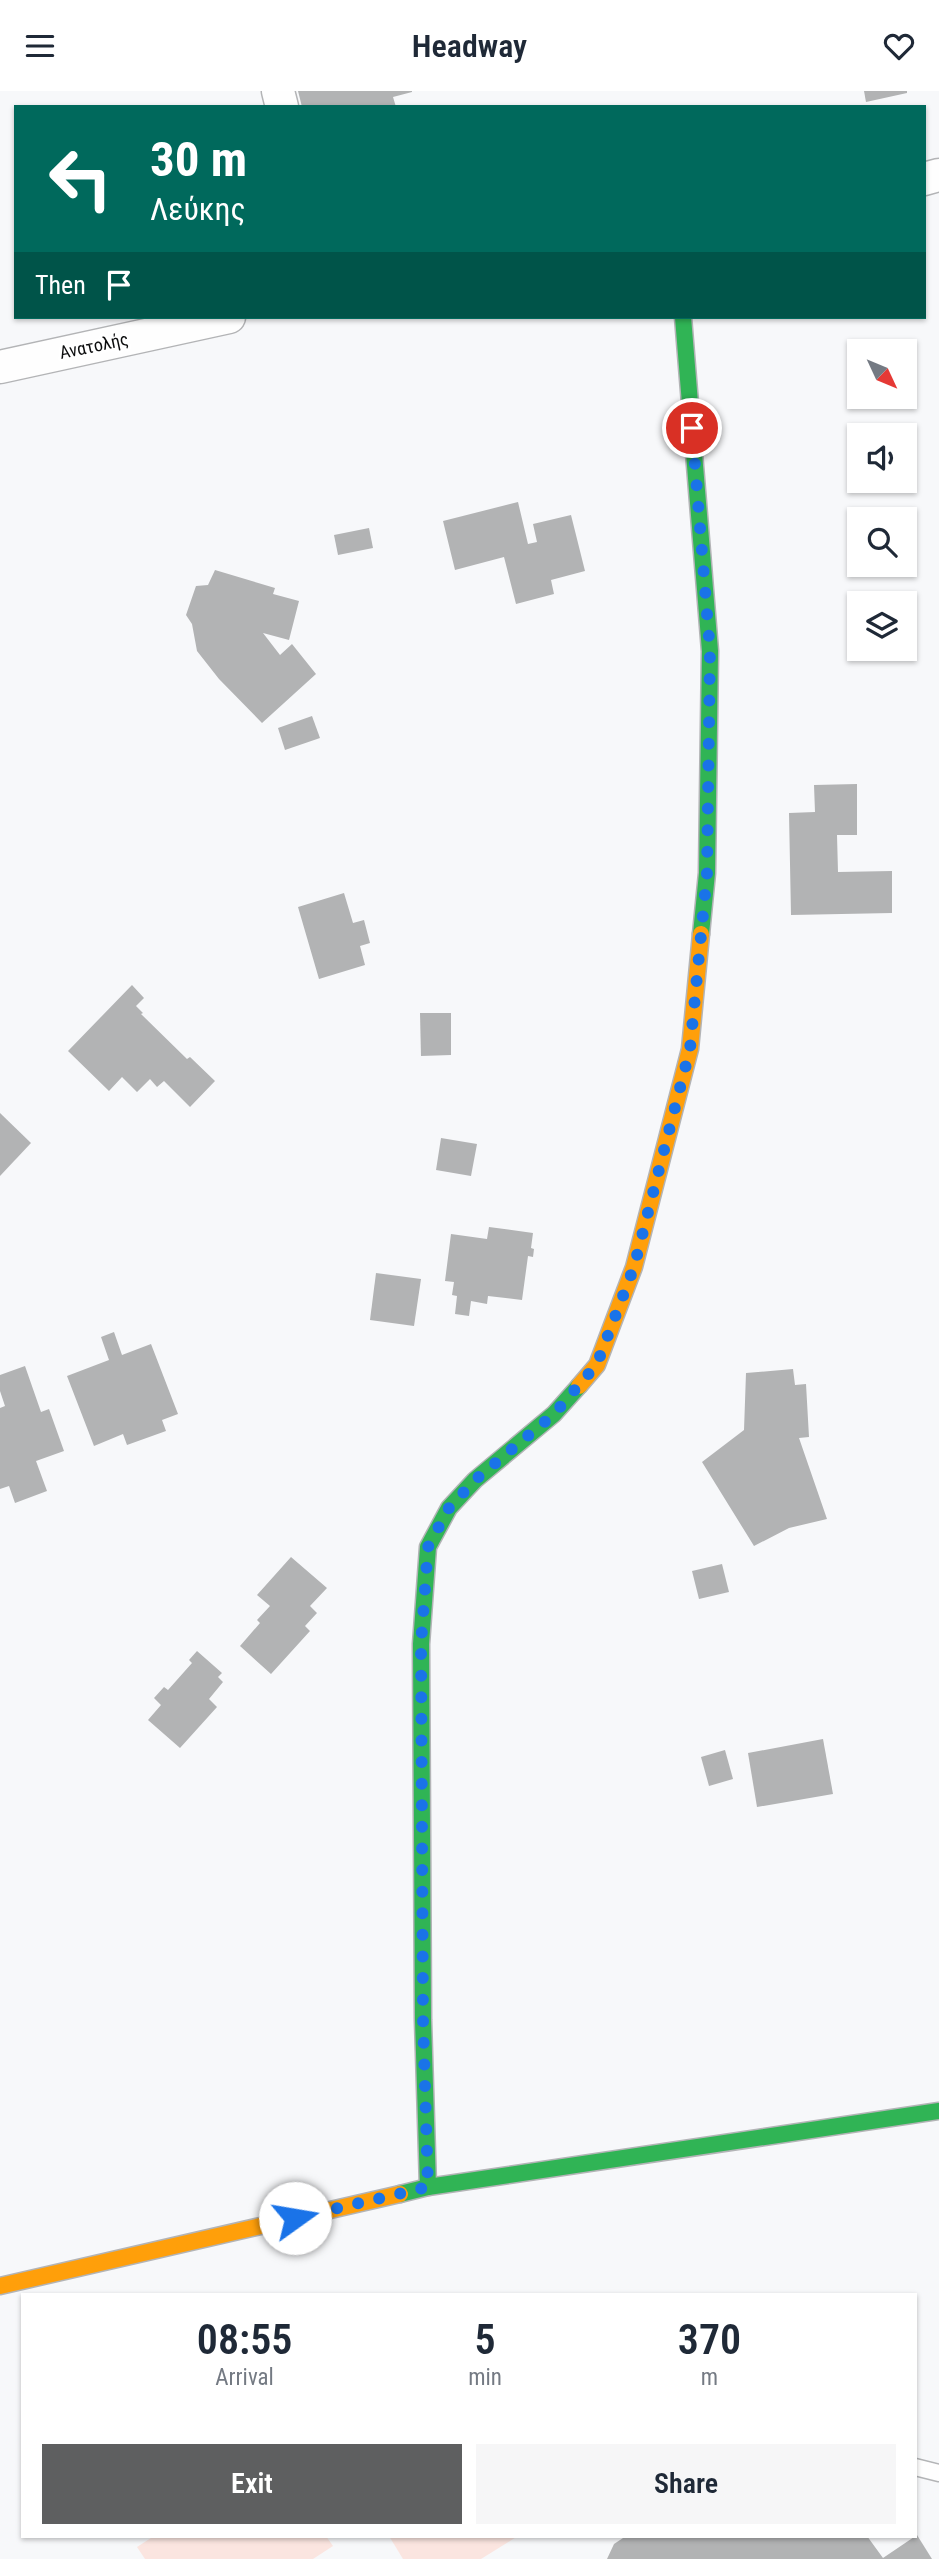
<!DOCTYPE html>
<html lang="en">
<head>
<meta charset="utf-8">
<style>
	body { margin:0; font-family:"Roboto Condensed",sans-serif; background:#f6f6f7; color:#1f2937; height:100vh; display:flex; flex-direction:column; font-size:26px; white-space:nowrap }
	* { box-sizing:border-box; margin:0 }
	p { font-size:23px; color:#747a83 }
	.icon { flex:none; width:38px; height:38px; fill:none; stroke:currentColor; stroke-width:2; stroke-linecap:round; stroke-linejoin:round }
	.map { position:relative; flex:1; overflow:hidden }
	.sheet { position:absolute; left:21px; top:2202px; width:896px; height:245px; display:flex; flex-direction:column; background:#fff; border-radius:0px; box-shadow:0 2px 5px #0004 }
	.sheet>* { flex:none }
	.top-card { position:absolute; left:14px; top:14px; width:912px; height:214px; border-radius:0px; box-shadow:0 2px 5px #0004; background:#00695c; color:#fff; overflow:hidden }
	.needle { width:46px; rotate:134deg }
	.controls { position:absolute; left:847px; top:248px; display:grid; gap:14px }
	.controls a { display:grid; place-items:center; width:70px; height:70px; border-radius:0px; background:#fff; box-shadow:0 2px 5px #0004; font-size:35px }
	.pin { position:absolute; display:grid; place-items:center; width:60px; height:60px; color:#fff; margin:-30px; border:4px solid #fff; border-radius:50%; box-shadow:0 2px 7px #0007 }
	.me { position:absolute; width:77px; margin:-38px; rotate:77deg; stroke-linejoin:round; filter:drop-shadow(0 0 5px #0008) }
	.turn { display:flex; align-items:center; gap:24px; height:147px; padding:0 21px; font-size:32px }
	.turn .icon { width:91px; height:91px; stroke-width:2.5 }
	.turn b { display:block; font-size:49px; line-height:60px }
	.then { display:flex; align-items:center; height:66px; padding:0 21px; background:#0003; gap:14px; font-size:26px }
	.eta { display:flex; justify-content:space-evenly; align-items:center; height:119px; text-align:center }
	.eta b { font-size:42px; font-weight:600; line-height:49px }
	.button { display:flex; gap:14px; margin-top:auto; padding:14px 21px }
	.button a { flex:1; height:80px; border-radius:0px; background:#5e5f60; color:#fff; font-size:28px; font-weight:600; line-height:80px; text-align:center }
	.button a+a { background:#f6f6f7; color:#1f2937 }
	header { display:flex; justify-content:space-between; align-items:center; height:91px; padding:0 21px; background:#fff; font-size:32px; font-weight:600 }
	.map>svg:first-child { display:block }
</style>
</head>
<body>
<header><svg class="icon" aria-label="menu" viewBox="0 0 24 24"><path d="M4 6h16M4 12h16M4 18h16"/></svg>Headway<svg class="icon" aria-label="heart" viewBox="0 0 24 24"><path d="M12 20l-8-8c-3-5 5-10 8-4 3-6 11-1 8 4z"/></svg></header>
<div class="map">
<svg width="939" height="2468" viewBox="0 0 939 2468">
	<rect width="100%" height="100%" fill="#f7f8fa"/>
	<!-- green -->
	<g fill="#fbe5e0">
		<polygon points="154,2445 326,2445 333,2455 313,2468 145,2468 137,2456"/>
		<polygon points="389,2445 518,2445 481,2468 403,2468"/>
	</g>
	<!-- building -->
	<g fill="#b2b3b4">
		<polygon points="298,0 412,0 412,1 393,6 396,16 302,16"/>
		<polygon points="864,0 907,0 907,2 866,11"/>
		<polygon points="518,411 528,453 537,451 533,433 571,424 585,480 551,489 554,503 516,513 504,466 455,479 443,430"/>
		<polygon points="369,437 373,457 338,464 334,444"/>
		<polygon points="215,479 275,497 273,503 299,510 289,549 263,542 280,564 292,553 316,583 262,632 219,588 197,560 192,533 186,524 196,495 208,494"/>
		<polygon points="312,625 320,647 285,659 278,637"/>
		<polygon points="857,693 857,744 837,744 838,781 892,780 892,822 791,824 789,722 815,721 814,694"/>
		<polygon points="344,802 353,832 364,829 370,852 360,855 365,874 319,888 298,816"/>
		<polygon points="132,894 144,907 136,915 143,922 141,923 187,968 190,966 215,990 190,1016 164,990 157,996 150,988 137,1001 122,986 109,1000 68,960"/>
		<polygon points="420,922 451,922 451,964 421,965"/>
		<polygon points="0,1022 31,1052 0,1085"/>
		<polygon points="441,1047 477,1053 471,1085 436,1079"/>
		<polygon points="489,1136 533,1142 531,1157 534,1158 533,1166 528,1165 522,1209 488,1205 487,1213 471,1210 469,1225 455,1223 457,1205 452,1204 454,1191 445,1190 451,1143 487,1148"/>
		<polygon points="376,1182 421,1188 414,1235 370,1229"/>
		<polygon points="114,1241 122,1264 151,1253 178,1323 162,1329 166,1340 127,1354 123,1343 94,1355 67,1285 109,1269 101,1246"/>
		<polygon points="25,1275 41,1321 49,1318 64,1360 36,1370 47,1400 15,1412 9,1395 0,1398 0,1317 5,1315 0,1300 0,1284"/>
		<polygon points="793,1278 795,1294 806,1293 809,1346 799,1347 827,1428 789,1437 754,1455 702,1371 744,1339 746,1282"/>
		<polygon points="291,1466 327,1497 310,1515 317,1522 305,1535 310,1540 271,1583 240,1555 260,1532 257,1529 270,1515 257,1504"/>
		<polygon points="722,1473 729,1501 699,1508 692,1480"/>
		<polygon points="197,1560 222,1582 218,1586 223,1591 209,1608 217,1616 180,1657 148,1629 161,1614 154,1607 164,1596 168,1599 192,1572 189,1569"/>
		<polygon points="823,1648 833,1703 757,1716 748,1662"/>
		<polygon points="725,1659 733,1688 709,1695 701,1666"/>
		<polygon points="917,2444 932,2468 607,2468 614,2453 626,2445 867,2445 883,2467"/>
	</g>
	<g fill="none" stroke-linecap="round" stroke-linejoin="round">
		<!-- lane casing -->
		<g stroke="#b3b4b6" stroke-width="19">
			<polyline id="lane" points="915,2376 939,2382"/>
		</g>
		<!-- street casing -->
		<g stroke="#b3b4b6" stroke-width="35">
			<g id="street">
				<polyline points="278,0 282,16"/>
				<polyline points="924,88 939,84"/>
				<polyline points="0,276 229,226"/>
			</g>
		</g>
		<!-- fast casing -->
		<g stroke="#b3b4b6" stroke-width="19">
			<g id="fast">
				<polyline points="683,226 710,560 707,782 701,843"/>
				<polyline points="428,2096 423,1929 421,1553 428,1456 449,1417 475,1389 554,1323 579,1295"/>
				<polyline points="400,2103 428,2096 939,2020"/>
			</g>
		</g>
		<!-- slow casing -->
		<g stroke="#b3b4b6" stroke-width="19">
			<g id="slow">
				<polyline points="579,1295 597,1274 634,1176 690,958 701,843"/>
				<polyline points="0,2195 400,2103"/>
			</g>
		</g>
		<!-- lane -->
		<use href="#lane" stroke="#fefefe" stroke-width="16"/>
		<!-- street -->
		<use href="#street" stroke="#fefefe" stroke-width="32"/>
		<!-- fast -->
		<use href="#fast" stroke="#30b455" stroke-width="16"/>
		<!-- slow -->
		<use href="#slow" stroke="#ff9f0a" stroke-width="16"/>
	</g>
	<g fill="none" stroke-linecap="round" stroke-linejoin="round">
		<!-- route -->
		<polyline stroke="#1a73e8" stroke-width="12" stroke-dasharray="0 21.6" points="295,2127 428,2096 423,1929 421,1553 428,1456 449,1417 475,1389 554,1323 597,1273 634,1176 690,958 707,782 710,560 692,337"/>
	</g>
	<g text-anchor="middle" stroke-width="6" stroke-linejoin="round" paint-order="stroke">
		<!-- street labels -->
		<g font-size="18" fill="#0b0c0d" stroke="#fff">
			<text transform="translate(94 255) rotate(-12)" y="6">Ανατολής</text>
		</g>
	</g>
</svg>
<div class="controls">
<a><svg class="needle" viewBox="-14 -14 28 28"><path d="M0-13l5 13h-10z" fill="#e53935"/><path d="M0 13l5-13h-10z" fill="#747a83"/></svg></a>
<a><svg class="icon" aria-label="sound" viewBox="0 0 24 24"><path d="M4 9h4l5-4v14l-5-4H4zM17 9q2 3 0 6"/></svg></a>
<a><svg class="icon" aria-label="search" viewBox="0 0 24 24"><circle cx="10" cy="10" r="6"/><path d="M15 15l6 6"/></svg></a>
<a><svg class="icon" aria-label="layers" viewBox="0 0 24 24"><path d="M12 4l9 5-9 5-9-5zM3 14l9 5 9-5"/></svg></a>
</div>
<div class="pin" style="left:692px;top:337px;background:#d93025"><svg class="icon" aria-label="arrive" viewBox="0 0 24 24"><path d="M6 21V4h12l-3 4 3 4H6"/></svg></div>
<svg class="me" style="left:295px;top:2127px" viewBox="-20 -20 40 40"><circle r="19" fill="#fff"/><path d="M0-13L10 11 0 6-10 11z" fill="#1a73e8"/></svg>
<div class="top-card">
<div class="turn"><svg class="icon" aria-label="left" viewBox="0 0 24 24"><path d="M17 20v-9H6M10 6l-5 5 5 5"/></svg><div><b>30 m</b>Λεύκης</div></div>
<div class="then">Then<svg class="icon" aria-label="arrive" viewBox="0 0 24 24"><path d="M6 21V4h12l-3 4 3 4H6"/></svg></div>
</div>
<section class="sheet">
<div class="eta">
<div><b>08:55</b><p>Arrival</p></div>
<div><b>5</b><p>min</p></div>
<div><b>370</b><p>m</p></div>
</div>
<div class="button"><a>Exit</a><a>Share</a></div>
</section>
</div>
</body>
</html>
